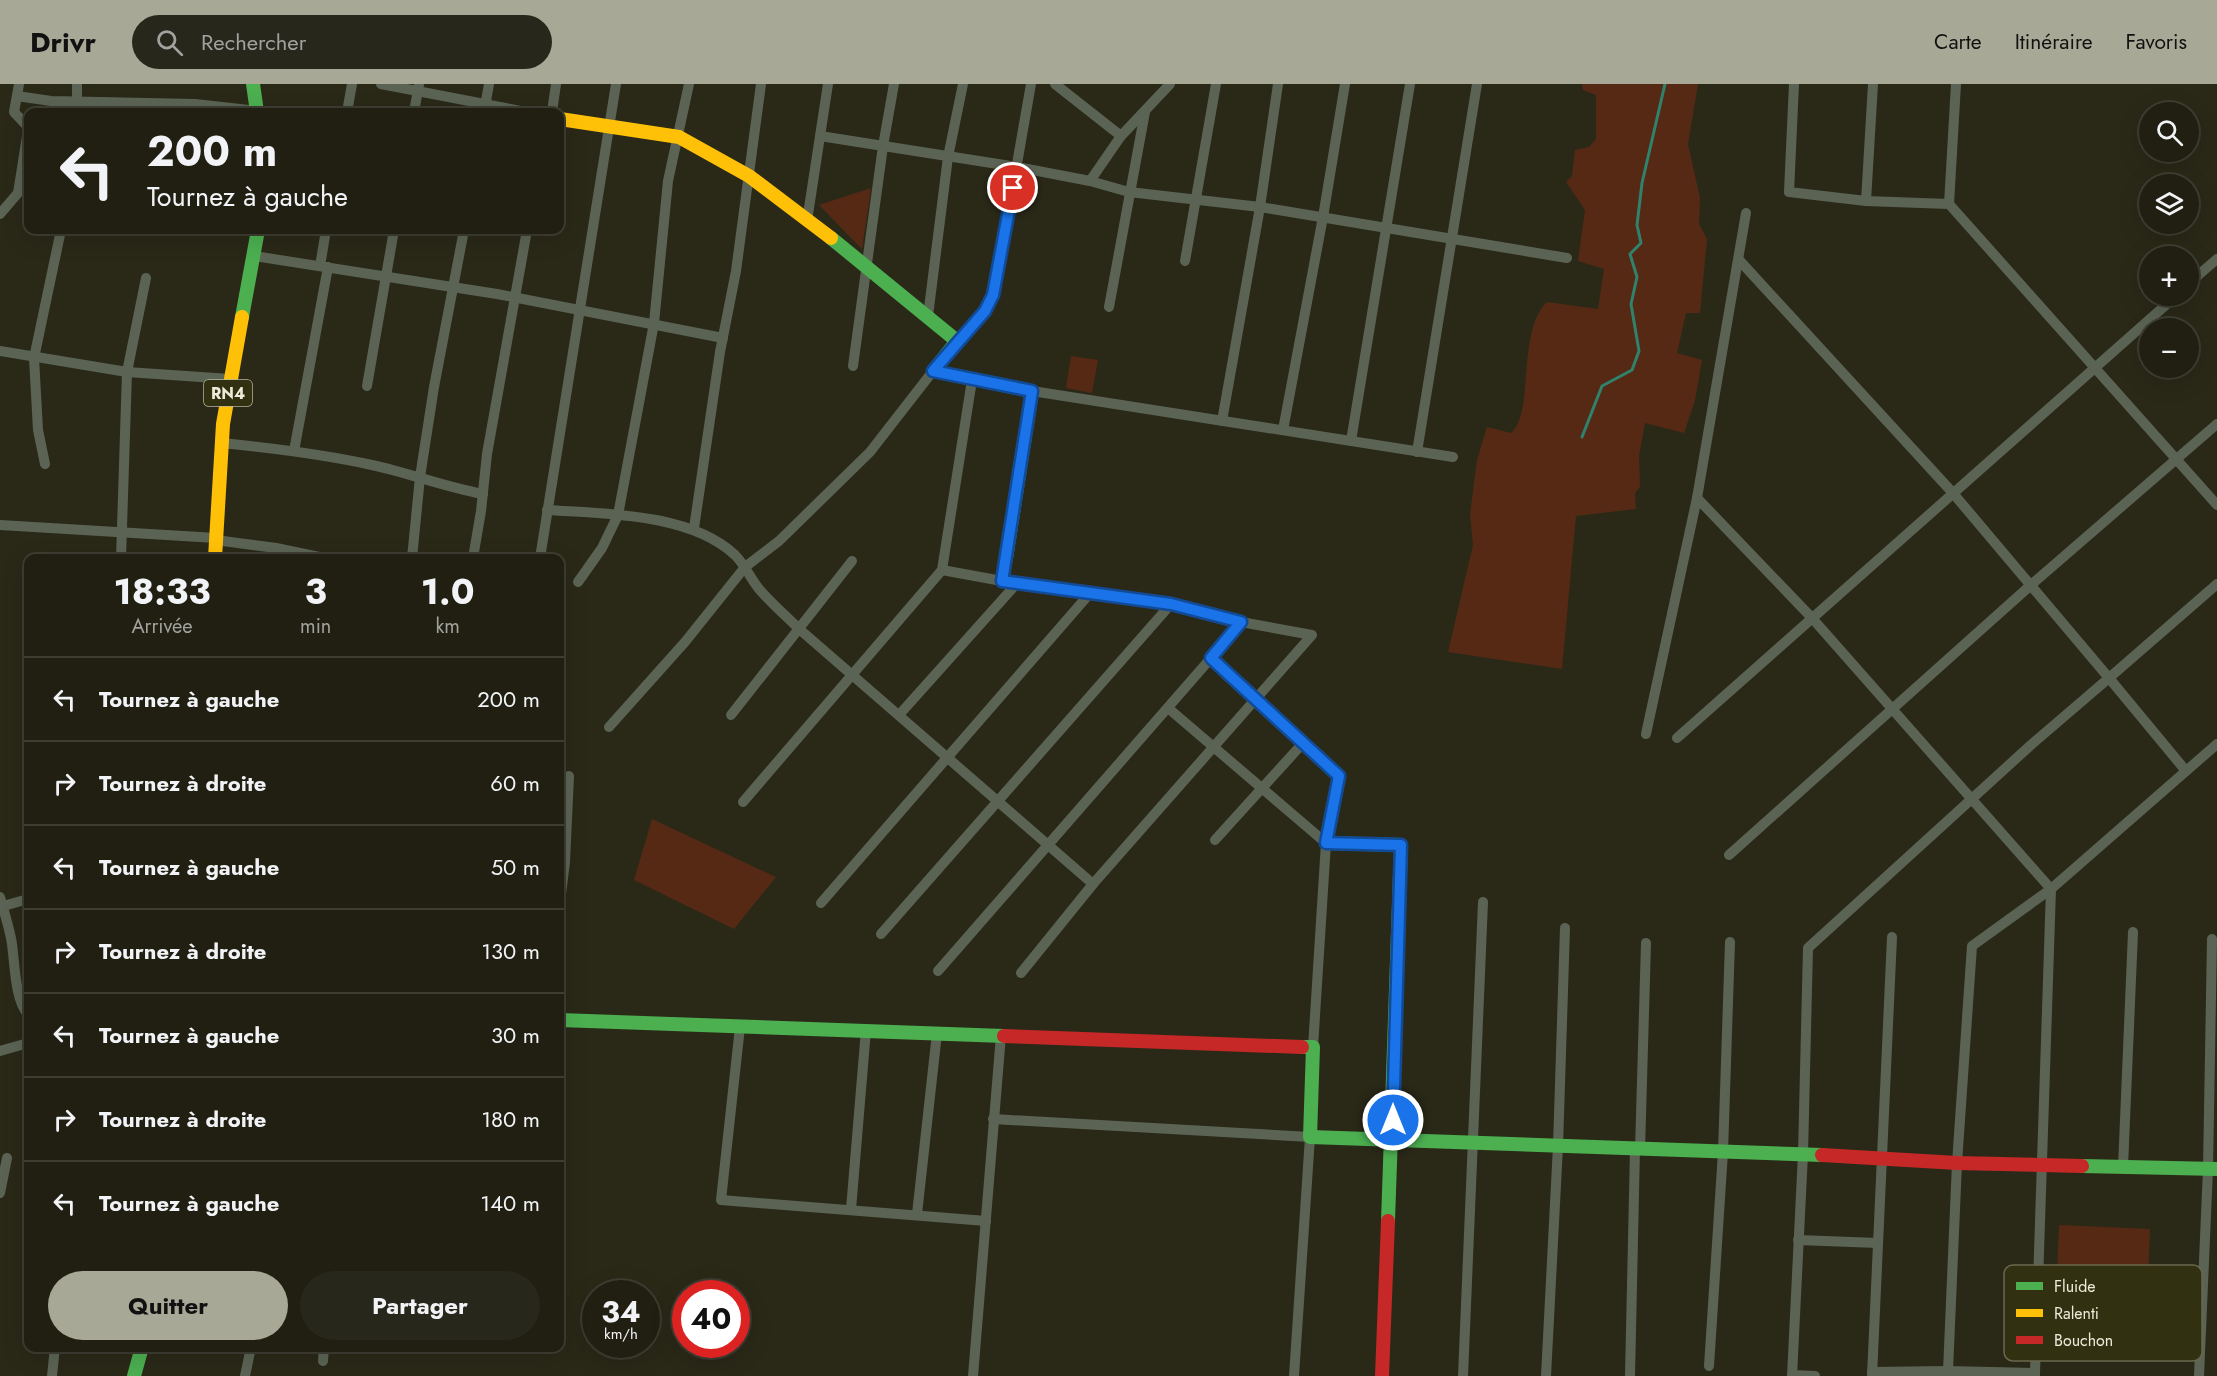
<!DOCTYPE html>
<html lang="fr">
<head>
<meta charset="utf-8">
<style>
	body { margin:0; font-family:Jost,sans-serif; background:#28271b; color:#f1f3f6; height:100vh; display:flex; flex-direction:column; font-size:22px; white-space:nowrap }
	* { box-sizing:border-box; margin:0 }
	p { font-size:20px; color:#a2a29f }
	.icon { flex:none; width:33px; height:33px; fill:none; stroke:currentColor; stroke-width:2; stroke-linecap:round; stroke-linejoin:round }
	.map { position:relative; flex:1; overflow:hidden }
	.sheet { position:absolute; left:24px; top:470px; width:540px; height:798px; display:flex; flex-direction:column; background:#201f12; border-radius:12px; box-shadow:0 6px 24px #0002,0 0 0 2px #3d3d32 }
	.sheet>* { flex:none }
	.top-card { position:absolute; left:24px; top:24px; width:540px; height:126px; border-radius:12px; box-shadow:0 6px 24px #0002,0 0 0 2px #3d3d32; background:#201f12; color:#f1f3f6; overflow:hidden }
	.tools { position:absolute; left:2139px; top:18px; display:grid; gap:12px }
	.tools a { display:grid; place-items:center; width:60px; height:60px; border-radius:50%; background:#201f12; box-shadow:0 6px 24px #0002,0 0 0 2px #3d3d32; font-size:30px }
	.speed { position:absolute; left:582px; top:1196px; display:flex; gap:12px; font-size:30px; font-weight:700; text-align:center }
	.speed>* { display:grid; place-content:center; width:78px; height:78px; border-radius:50%; background:#201f12; box-shadow:0 6px 24px #0002,0 0 0 2px #3d3d32; line-height:1 }
	.speed small { font-size:15px; font-weight:400 }
	.speed .limit { border:9px solid #d22; background:#fff; color:#111 }
	.pin { position:absolute; display:grid; place-items:center; width:51px; height:51px; color:#fff; margin:-26px; border:3px solid #fff; border-radius:50%; box-shadow:0 2px 6px #0007 }
	.me { position:absolute; width:66px; margin:-33px; rotate:0deg; stroke-linejoin:round; filter:drop-shadow(0 0 4px #0008) }
	.turn { display:flex; align-items:center; gap:21px; height:126px; padding:0 24px; font-size:27px }
	.turn .icon { width:78px; height:78px; stroke-width:2.5 }
	.turn b { display:block; font-size:42px; line-height:51px }
	.eta { display:flex; justify-content:space-evenly; align-items:center; height:102px; text-align:center }
	.eta b { font-size:36px; font-weight:700; line-height:42px }
	.button { display:flex; gap:12px; margin-top:auto; padding:12px 24px }
	.button a { flex:1; height:69px; border-radius:36px; background:#a8a896; color:#111; font-size:24px; font-weight:700; line-height:69px; text-align:center }
	.button a+a { background:#28271b; color:#f1f3f6 }
	ul { padding:0; list-style:none }
	li { display:flex; align-items:center; gap:18px; height:84px; padding:0 24px; border-top:2px solid #3d3d32 }
	li div { flex:1 }
	li b { display:block; font-size:22px }
	li em { font-style:normal }
	header { display:flex; align-items:center; gap:36px; box-sizing:border-box; height:84px; padding:0 30px; background:#a8a896; color:#111 }
	header strong { font-size:28px }
	nav { display:flex; gap:33px; margin-inline-start:auto; font-size:21px }
	.search { width:420px; height:54px; background:#28271b; display:flex; align-items:center; gap:15px; box-sizing:border-box; padding:0 21px; border-radius:33px; color:#a2a29f; font-size:22px }
	.map>svg:first-child { display:block }
</style>
</head>
<body>
<header>
<strong>Drivr</strong>
<div class="search"><svg class="icon" aria-label="search" viewBox="0 0 24 24"><circle cx="10" cy="10" r="6"/><path d="M15 15l6 6"/></svg>Rechercher</div>
<nav><a>Carte</a><a>Itinéraire</a><a>Favoris</a></nav>
</header>
<div class="map">
<svg width="2217" height="1292" viewBox="0 0 2217 1292">
	<rect width="100%" height="100%" fill="#2a2918"/>
	<!-- green -->
	<g fill="#562915">
		<path d="M1582 0H1698L1688 60 1700 114 1699 140 1707 155 1700 229H1686L1677 269 1702 276 1695 316 1684 349 1645 339 1639 372 1640 403 1635 409 1636 425 1576 432 1562 585 1448 568 1473 461 1470 430 1477 376 1487 343 1511 349C1535 329 1516 248 1547 218L1598 225 1604 185 1578 177 1585 126 1566 98 1572 92 1575 66 1589 63 1596 55V11L1583 6Z"/>
		<polygon points="871,104 862,165 819,121"/>
		<polygon points="1071,272 1098,276 1092,309 1066,304"/>
		<polygon points="652,735 776,793 734,845 634,796"/>
		<polygon points="2059,1141 2150,1145 2145,1270 2054,1266"/>
	</g>
	<g fill="none" stroke-linecap="round" stroke-linejoin="round">
		<!-- stream -->
		<polyline stroke="#2f826c" stroke-width="3" points="1582,353 1602,302 1632,286 1639,267 1631,220 1637,193 1630,170 1641,159 1637,141 1642,99 1665,0"/>
		<!-- street -->
		<g stroke="#5b6454" stroke-width="10">
			<polyline points="19,0 14,28 28,43"/>
			<polyline points="77,0 77,18 82,28"/>
			<polyline points="381,0 526,28"/>
			<polyline points="1055,0 1121,52"/>
			<polyline points="1794,0 1789,108 1866,117 1949,120 2217,421"/>
			<polyline points="17,12 51,17 195,20 258,27"/>
			<polyline points="347,28 352,0"/>
			<polyline points="414,28 419,0"/>
			<polyline points="484,28 489,0"/>
			<polyline points="552,28 556,0"/>
			<polyline points="820,52 1017,83 1090,97 1129,108 1260,123 1567,174"/>
			<polyline points="1090,97 1121,52 1170,0"/>
			<polyline points="1866,117 1873,0"/>
			<polyline points="1949,120 1956,0"/>
			<polyline points="0,130 18,109 28,46"/>
			<polyline points="807,137 828,0"/>
			<polyline points="254,172 497,210 723,254"/>
			<polyline points="1185,177 1216,0"/>
			<polyline points="1740,177 1952,408 2109,594 2217,500"/>
			<polyline points="320,182 326,146"/>
			<polyline points="2188,200 2217,175"/>
			<polyline points="1109,223 1145,28"/>
			<polyline points="928,232 948,73 963,0"/>
			<polyline points="957,257 985,227 994,211 1031,0"/>
			<polyline points="0,267 127,288 230,295"/>
			<polyline points="853,282 883,62 894,0"/>
			<polyline points="367,302 394,146"/>
			<polyline points="1032,307 1453,373"/>
			<polyline points="1222,337 1260,123 1278,0"/>
			<polyline points="1283,346 1323,133 1345,0"/>
			<polyline points="1351,357 1410,0"/>
			<path d="M221 359C272 364 322 370 372 381 409 389 445 403 483 410"/>
			<polyline points="294,367 328,183"/>
			<polyline points="1417,368 1477,0"/>
			<polyline points="45,380 38,346 34,274 61,146"/>
			<polyline points="1697,414 1812,534 2051,805 2035,1289"/>
			<path d="M547 426C606 430 690 429 735 471 745 481 750 494 759 505 771 519 785 531 798 544L1093 800 1312 551 1241 538"/>
			<polyline points="0,441 216,454"/>
			<polyline points="694,444 720,268 736,187 761,0"/>
			<polyline points="215,456 276,464 324,474"/>
			<polyline points="121,474 127,288 146,194"/>
			<polyline points="412,474 420,393 434,303 464,146"/>
			<polyline points="473,474 481,427 487,370 527,146"/>
			<polyline points="540,474 616,0"/>
			<polyline points="942,486 1002,497"/>
			<polyline points="578,498 602,464 618,431 654,239 668,97 689,0"/>
			<polyline points="1168,624 1326,759 1313,963"/>
			<polyline points="731,631 852,477"/>
			<polyline points="899,631 1019,497"/>
			<polyline points="609,643 685,558 745,483 779,457 870,368 933,287"/>
			<polyline points="1646,650 1697,414 1746,129"/>
			<polyline points="1677,654 2176,212"/>
			<polyline points="743,718 942,486 972,296"/>
			<polyline points="1215,756 1303,659"/>
			<polyline points="1729,771 2032,500 2217,340"/>
			<path d="M0 813C4 827 8 840 11 854 15 874 14 916 28 930"/>
			<polyline points="560,818 565,778 569,692"/>
			<polyline points="821,819 1091,508"/>
			<polyline points="0,823 28,815"/>
			<polyline points="881,850 1171,520"/>
			<polyline points="938,887 1211,574"/>
			<polyline points="1021,889 1093,800"/>
			<polyline points="740,943 721,1116 986,1137"/>
			<polyline points="0,967 28,959"/>
			<polyline points="993,1035 1310,1053 1294,1292"/>
			<polyline points="1640,1066 1646,859"/>
			<polyline points="2123,1083 2133,848"/>
			<polyline points="0,1109 7,1074"/>
			<polyline points="851,1125 866,946"/>
			<polyline points="917,1130 937,949"/>
			<polyline points="1798,1156 1878,1159"/>
			<polyline points="323,1277 324,1263"/>
			<polyline points="1709,1282 1723,1068 1730,858"/>
			<polyline points="1872,1288 1948,1287"/>
			<polyline points="1792,1291 1815,1292"/>
			<polyline points="52,1292 55,1263"/>
			<polyline points="245,1292 251,1263"/>
			<polyline points="973,1292 1001,951"/>
			<polyline points="1463,1292 1483,818"/>
			<polyline points="1546,1292 1558,1062 1565,844"/>
			<polyline points="1630,1292 1635,1065"/>
			<polyline points="1792,1292 1803,1070 1808,864 2032,660 2109,594 2186,687"/>
			<polyline points="1872,1292 1892,853"/>
			<polyline points="2035,1292 2035,1289 1948,1287 1957,1079 1972,862 2051,805 2217,660"/>
			<polyline points="2199,1292 2208,1085 2212,855"/>
		</g>
		<!-- fast -->
		<g stroke="#4caf50" stroke-width="14">
			<polyline points="253,0 257,28"/>
			<polyline points="831,154 957,257 933,287 1032,307 1006,474"/>
			<polyline points="242,233 258,146"/>
			<polyline points="1229,535 1241,538 1211,574 1339,692 1326,759 1401,761 1388,1137"/>
			<polyline points="560,936 1004,952"/>
			<polyline points="1302,963 1313,963 1310,1053 1822,1071"/>
			<polyline points="2082,1082 2217,1085"/>
			<polyline points="134,1292 142,1263"/>
		</g>
		<!-- slow -->
		<g stroke="#ffc107" stroke-width="14">
			<polyline points="560,35 679,53 749,92 831,154"/>
			<polyline points="215,474 223,340 242,233"/>
		</g>
		<!-- jam -->
		<g stroke="#c62828" stroke-width="14">
			<polyline points="1006,474 1002,497 1171,520 1229,535"/>
			<polyline points="1004,952 1302,963"/>
			<polyline points="1822,1071 1957,1079 2082,1082"/>
			<polyline points="1382,1292 1388,1137"/>
		</g>
	</g>
	<g fill="none" stroke-linecap="round" stroke-linejoin="round">
		<!-- route casing -->
		<g stroke="#114b97" stroke-width="15">
			<polyline id="route" points="1013,104 993,211 985,227 933,287 1032,307 1002,497 1171,520 1241,538 1211,574 1339,692 1326,759 1401,761 1393,1036"/>
		</g>
		<!-- route -->
		<use href="#route" stroke="#1a73e8" stroke-width="10"/>
	</g>
	<g text-anchor="middle" stroke-width="4.5" stroke-linejoin="round" paint-order="stroke">
		<!-- shield labels -->
		<rect fill="#313011" stroke="#b4b49e" stroke-width="1.5" x="204" y="296" width="48" height="26" rx="4.5"/>
		<g font-size="16" font-weight="bold" fill="#ececda">
			<text x="228" y="315">RN4</text>
		</g>
	</g>
	<!-- legend -->
	<rect x="2004" y="1181" width="198" height="96" rx="9" fill="#313011" stroke="#69684d" stroke-width="1.5"/>
	<rect x="2016" y="1198" width="27" height="8" fill="#4caf50"/>
	<rect x="2016" y="1225" width="27" height="8" fill="#ffc107"/>
	<rect x="2016" y="1252" width="27" height="8" fill="#c62828"/>
	<g font-size="16" fill="#ececda">
		<text x="2054" y="1208">Fluide</text>
		<text x="2054" y="1235">Ralenti</text>
		<text x="2054" y="1262">Bouchon</text>
	</g>
</svg>
<div class="tools">
<a><svg class="icon" aria-label="search" viewBox="0 0 24 24"><circle cx="10" cy="10" r="6"/><path d="M15 15l6 6"/></svg></a>
<a><svg class="icon" aria-label="layers" viewBox="0 0 24 24"><path d="M12 4l9 5-9 5-9-5zM3 14l9 5 9-5"/></svg></a>
<a>+</a>
<a>−</a>
</div>
<div class="speed"><div>34<small>km/h</small></div><div class="limit">40</div></div>
<div class="pin" style="left:1013px;top:104px;background:#d93025"><svg class="icon" aria-label="arrive" viewBox="0 0 24 24"><path d="M6 21V4h12l-3 4 3 4H6"/></svg></div>
<svg class="me" style="left:1393px;top:1036px" viewBox="-20 -20 40 40"><circle r="17" fill="#1a73e8" stroke="#fff" stroke-width="3"/><path d="M0-11L8 9 0 5-8 9z" fill="#fff"/></svg>
<div class="top-card">
<div class="turn"><svg class="icon" aria-label="left" viewBox="0 0 24 24"><path d="M17 20v-9H6M10 6l-5 5 5 5"/></svg><div><b>200 m</b>Tournez à gauche</div></div>
</div>
<section class="sheet">
<div class="eta">
<div><b>18:33</b><p>Arrivée</p></div>
<div><b>3</b><p>min</p></div>
<div><b>1.0</b><p>km</p></div>
</div>
<ul>
<li><svg class="icon" aria-label="left" viewBox="0 0 24 24"><path d="M17 20v-9H6M10 6l-5 5 5 5"/></svg><div><b>Tournez à gauche</b></div><em>200 m</em></li>
<li><svg class="icon" aria-label="right" viewBox="0 0 24 24"><path d="M7 20v-9h11M14 6l5 5-5 5"/></svg><div><b>Tournez à droite</b></div><em>60 m</em></li>
<li><svg class="icon" aria-label="left" viewBox="0 0 24 24"><path d="M17 20v-9H6M10 6l-5 5 5 5"/></svg><div><b>Tournez à gauche</b></div><em>50 m</em></li>
<li><svg class="icon" aria-label="right" viewBox="0 0 24 24"><path d="M7 20v-9h11M14 6l5 5-5 5"/></svg><div><b>Tournez à droite</b></div><em>130 m</em></li>
<li><svg class="icon" aria-label="left" viewBox="0 0 24 24"><path d="M17 20v-9H6M10 6l-5 5 5 5"/></svg><div><b>Tournez à gauche</b></div><em>30 m</em></li>
<li><svg class="icon" aria-label="right" viewBox="0 0 24 24"><path d="M7 20v-9h11M14 6l5 5-5 5"/></svg><div><b>Tournez à droite</b></div><em>180 m</em></li>
<li><svg class="icon" aria-label="left" viewBox="0 0 24 24"><path d="M17 20v-9H6M10 6l-5 5 5 5"/></svg><div><b>Tournez à gauche</b></div><em>140 m</em></li>
</ul>
<div class="button"><a>Quitter</a><a>Partager</a></div>
</section>
</div>
</body>
</html>
